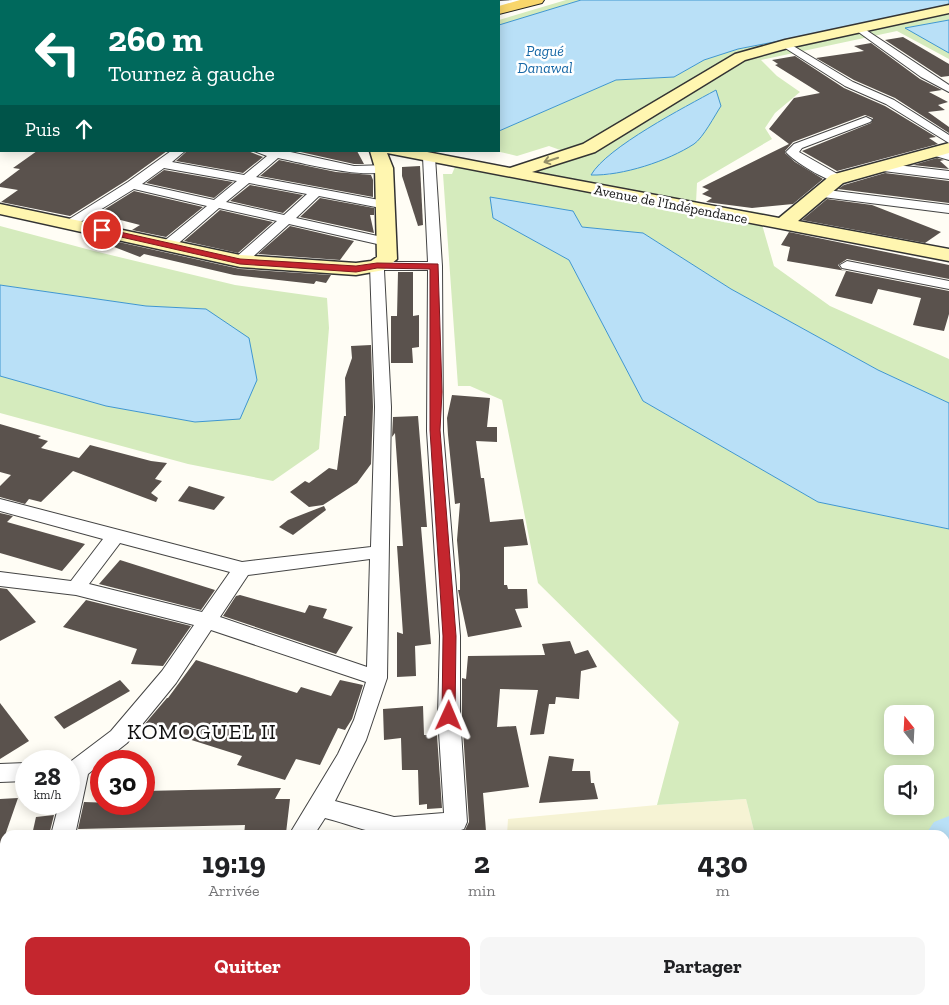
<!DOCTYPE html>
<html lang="fr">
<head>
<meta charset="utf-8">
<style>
	body { margin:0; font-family:"Zilla Slab",serif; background:#f6f6f6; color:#202124; height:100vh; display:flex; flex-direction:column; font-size:19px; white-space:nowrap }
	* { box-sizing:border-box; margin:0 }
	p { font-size:16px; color:#757577 }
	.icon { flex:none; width:28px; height:28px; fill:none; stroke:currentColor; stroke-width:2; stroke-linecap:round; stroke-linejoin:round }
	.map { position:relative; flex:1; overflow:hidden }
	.drawer { position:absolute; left:0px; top:830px; width:950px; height:175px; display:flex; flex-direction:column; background:#fff; border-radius:15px 15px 0 0; box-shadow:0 2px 12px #0003 }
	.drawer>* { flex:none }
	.hud { position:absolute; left:0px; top:0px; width:500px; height:152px; box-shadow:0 2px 12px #0003; background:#00695c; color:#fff; overflow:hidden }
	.needle { width:32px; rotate:342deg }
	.controls { position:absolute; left:884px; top:705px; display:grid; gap:10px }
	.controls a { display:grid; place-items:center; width:50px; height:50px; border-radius:10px; background:#fff; box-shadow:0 2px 12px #0003; font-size:25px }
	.speed { position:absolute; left:15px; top:750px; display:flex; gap:10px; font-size:25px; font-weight:700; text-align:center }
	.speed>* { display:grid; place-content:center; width:65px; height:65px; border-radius:50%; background:#fff; box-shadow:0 2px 12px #0003; line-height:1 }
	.speed small { font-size:12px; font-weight:400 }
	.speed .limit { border:8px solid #d22; background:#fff; color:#111 }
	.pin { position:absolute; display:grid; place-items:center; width:42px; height:42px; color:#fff; margin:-21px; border:2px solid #fff; border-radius:50%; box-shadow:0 1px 5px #0007 }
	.me { position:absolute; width:55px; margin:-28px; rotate:1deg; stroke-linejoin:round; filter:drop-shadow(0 0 4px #0008) }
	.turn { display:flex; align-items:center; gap:18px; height:105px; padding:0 25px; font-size:22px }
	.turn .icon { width:65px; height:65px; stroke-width:2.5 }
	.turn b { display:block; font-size:35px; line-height:42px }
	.then { display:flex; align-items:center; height:48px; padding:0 25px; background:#0003; gap:10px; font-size:19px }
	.eta { display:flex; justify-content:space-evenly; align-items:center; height:85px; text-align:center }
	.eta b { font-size:30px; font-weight:700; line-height:35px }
	.primary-button { display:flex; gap:10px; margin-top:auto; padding:10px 25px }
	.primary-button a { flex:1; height:58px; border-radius:10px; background:#c4262e; color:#fff; font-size:20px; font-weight:700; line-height:58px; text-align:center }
	.primary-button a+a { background:#f6f6f6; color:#202124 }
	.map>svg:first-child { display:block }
</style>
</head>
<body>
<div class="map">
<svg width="949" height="1005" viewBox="0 0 949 1005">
	<rect width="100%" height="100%" fill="#fffdf5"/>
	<!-- farmland -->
	<polygon fill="#f6f3d4" points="746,799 755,835 507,835 508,819 657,805"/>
	<!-- green -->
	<g fill="#d5ebbd" fill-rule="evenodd">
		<polygon points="566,0 581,0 499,25 499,20"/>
		<path d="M949 8V20L906 28 949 53V59L897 31 761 60 777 76 800 92 775 113 765 128 772 139 697 183 696 203 763 213 761 221 774 266 830 306 949 359V403L878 370 731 289 643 233 582 227 573 211 490 197 493 218 569 260 643 401 818 502 949 529V865L945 868V835H755L746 799 657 805 679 722 538 583 502 400 470 386H458L443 174H452L457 162 495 170 540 161 563 151 549 146 517 156 496 151H499V131L616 80 674 77 704 60 738 49ZM716 90 609 175H592L609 155 668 116ZM892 714H925V746H892ZM892 774H925V806H892Z"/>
		<polygon points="0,226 94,251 235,285 327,298 329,328 319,449 273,481 188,464 0,413 0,376 106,406 195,422 206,309 146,306 0,285"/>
		<polygon points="945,912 949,923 949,1005 795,1005 793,1000 945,1000"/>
	</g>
	<!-- water -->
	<g fill="#b9e0f7" stroke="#3f96cf">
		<polygon points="581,0 949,0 949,8 738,49 704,60 674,77 616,80 499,131 499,25"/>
		<polygon points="949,20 949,53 905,28"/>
		<path d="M716 90 721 106C715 115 703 138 694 144 668 161 622 176 591 175 607 147 685 107 716 90Z"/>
		<polygon points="490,197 573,211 582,227 643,233 731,289 878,370 949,403 949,529 818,502 643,401 569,260 493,218"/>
		<polygon points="0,285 146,306 206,309 249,338 257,380 240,419 195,422 106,406 0,376"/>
	</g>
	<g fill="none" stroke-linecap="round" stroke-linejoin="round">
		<!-- river -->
		<g fill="#b9e0f7" fill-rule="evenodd">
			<polygon points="949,816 949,856 945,858 945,835 925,835 934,822"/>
			<polygon points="945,924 949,926 949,982 945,981"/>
		</g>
	</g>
	<!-- building -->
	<g fill="#5a524d">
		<polygon points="903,37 949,64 949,76 941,77 885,40"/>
		<polygon points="871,43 920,79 942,90 929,92 948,102 938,105 945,110 928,112 949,127 949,133 895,98 854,80 816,58 864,51 854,46"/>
		<polygon points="795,56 844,88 885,106 936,137 929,138 938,144 837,171 802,151 871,123 873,118 865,115 793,142 785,151 785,153 795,162 823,179 793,204 752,208 706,202 712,198 702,194 709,190 702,187 789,144 769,129 794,98 820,93 775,65 778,64 772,60"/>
		<polygon points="37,151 167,151 127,180 70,216 1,202 18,190 0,187 0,184 20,169 13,168"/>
		<polygon points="187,151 248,151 263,157 243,173 176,161"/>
		<polygon points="296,151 357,151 364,164 354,164"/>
		<polygon points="937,158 944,160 940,161 949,169 913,165"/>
		<polygon points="279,160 336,172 371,175 373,180 373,197 260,176"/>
		<polygon points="420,166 423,225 418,226 402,176 402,167"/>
		<polygon points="164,170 233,182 214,198 146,183"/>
		<polygon points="885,173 949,181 949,203 838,189 844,185"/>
		<polygon points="250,185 303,195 283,213 230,201"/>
		<polygon points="134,191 203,207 166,237 132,230 140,225 101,215 94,216"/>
		<polygon points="320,198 374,208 374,215 370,215 374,233 300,217"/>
		<polygon points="827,199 872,205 941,232 925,243 802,220"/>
		<polygon points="220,210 273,222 238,253 184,241"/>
		<polygon points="290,226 354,241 340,260 258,254"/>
		<polygon points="789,232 949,265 949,279 847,259 838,265 842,270 949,291 949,314 944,331 913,325 921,298 878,289 872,304 835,296 846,271 787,261 790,247 781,245"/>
		<polygon points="114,241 240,269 331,275 326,283 316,281 314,284 234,275 144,254 140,257 109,245"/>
		<polygon points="398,272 413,272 413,316 419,315 419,347 412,348 413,363 391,363 391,316 397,316"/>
		<polygon points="371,345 373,407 371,464 357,483 323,505 309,507 290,492 305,481 309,483 329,468 337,470 344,416 346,416 345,378 352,358 351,346"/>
		<polygon points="452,395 490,398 487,427 497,427 497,442 476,441 481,478 484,478 490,522 523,519 528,545 504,547 504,585 507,585 508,589 527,589 528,608 515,609 522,627 468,637 458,590 460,590 460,575 457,540 460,503 455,504 448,435 447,418"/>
		<polygon points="418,416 427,527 421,527 431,644 415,646 416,676 397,677 397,632 403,634 397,546 403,546 395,433 392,437 393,417"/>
		<polygon points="0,424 41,436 38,438 48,441 41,448 79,458 90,445 151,461 167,463 155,479 162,481 151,493 158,498 156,502 73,471 41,502 29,499 25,504 0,497 0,486 11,475 0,472"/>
		<polygon points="189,486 225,497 214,510 178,501"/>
		<polygon points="324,506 326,510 293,535 279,527 288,520"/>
		<polygon points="0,513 13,516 7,522 85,544 62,571 0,553"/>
		<polygon points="120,560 215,590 201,610 99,584"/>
		<polygon points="0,588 7,589 36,622 0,641"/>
		<polygon points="240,595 305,613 309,605 327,609 323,618 353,627 336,654 223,616 236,596"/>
		<polygon points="86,600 191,626 163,666 131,664 137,649 63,627"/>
		<polygon points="570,641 575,654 588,650 597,667 581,671 579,699 556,697 555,704 549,704 544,734 530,735 538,690 500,689 497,727 516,726 529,787 483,793 486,831 464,832 469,822 462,716 462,678 466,679 468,656 545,655 542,644"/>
		<polygon points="196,660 297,693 301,687 331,696 340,680 363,685 352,719 345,730 338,728 320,765 296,759 285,780 237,765 242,756 144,725 167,698 168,698"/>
		<polygon points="120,680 130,691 64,729 54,717"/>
		<polygon points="0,703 29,741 0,759"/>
		<polygon points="423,706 424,735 437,735 442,808 427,809 427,804 419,805 418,770 402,770 401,738 384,740 383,709"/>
		<polygon points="549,756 574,759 572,771 590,771 591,783 594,783 598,799 539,803"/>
		<polygon points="281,788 275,799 290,799 286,833 244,835 245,825 78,829 84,802 144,804 144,791"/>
		<polygon points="18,798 2,844 0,843 0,799"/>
		<polygon points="54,815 49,835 32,835 36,817"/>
	</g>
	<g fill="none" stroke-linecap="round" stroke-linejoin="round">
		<!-- street casing -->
		<g stroke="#444" stroke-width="2">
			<g id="street">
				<polygon points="513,0 537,0 538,1 533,4 499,7 499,1"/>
				<polygon points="860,26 949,85 949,92 921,77 857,31 857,27"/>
				<polygon points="785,41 853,82 894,100 949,135 949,143 886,104 845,86 782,46 780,44"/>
				<rect x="0" y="99" width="1" height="6"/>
				<path d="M866 117 872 120 870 122 802 148 799 152 841 176 843 179 841 182C830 184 793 161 786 152L794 144Z"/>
				<polygon points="936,149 949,152 949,160 932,155 930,153"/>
				<path d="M171 151H185L172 162 244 175 267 156 254 151H286L354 166 388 165 390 168C376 183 299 162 278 158L256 177 390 202 392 205 390 208 386 209 319 196 296 218 391 239 393 242 386 246 289 224 245 264H235L233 261 235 258 277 221 219 208 173 248 168 249 161 245 163 242 207 206 134 189 74 226 69 227 63 223 128 182ZM164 168 237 181 214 200 142 184ZM249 183 307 194 284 215 226 202Z"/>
				<path d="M429 153 435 157 442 266 443 431 460 636V716L467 822 464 829C445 836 406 838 386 835 365 831 345 823 325 818L314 835H289L338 754 354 720 366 682 211 630 176 683 127 743 88 774 75 835H51L59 804H69L70 762 111 731 162 671 194 625 76 595 0 586V572L71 581 103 539 0 511V499L242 562 371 547 375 407 370 266 377 262H428L423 157ZM384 270H428L427 431 440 636 438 716 444 813 394 817 335 801 366 740 387 678 391 407ZM120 543 230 572 202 612 89 584ZM370 559 367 667 220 617 248 575Z"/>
				<polygon points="879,163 949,171 949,179 875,170 873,167"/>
				<polygon points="819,189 949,205 949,213 815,196 813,193"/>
				<polygon points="847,261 949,281 949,289 842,268 840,265"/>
				<polygon points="26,763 26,781 0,782 0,764"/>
				<rect x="0" y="852" width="5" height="22"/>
				<rect x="0" y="950" width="5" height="24"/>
				<polygon points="7,1000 33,1000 32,1005 6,1005"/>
				<polygon points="437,1000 463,1000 464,1005 438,1005"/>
				<rect x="580" y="1000" width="26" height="5"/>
				<polygon points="718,1000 744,1000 745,1005 719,1005"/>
			</g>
		</g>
		<!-- secondary casing -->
		<g stroke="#333" stroke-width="3">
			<g id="secondary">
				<polygon points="350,0 364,0 365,1 351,1"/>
				<polygon points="949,5 949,13 788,48 745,60 595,152 532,172 779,218 831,175 949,143 949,153 843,183 798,221 949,249 949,261 387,153 393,168 397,259 384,270 356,275 240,267 0,214 0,204 240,255 356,263 371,261 377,257 375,168 370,151 422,151 510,168 583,144 735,54 785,40"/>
			</g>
		</g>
		<!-- primary casing -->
		<g stroke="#222" stroke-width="2">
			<polygon id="primary" points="520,0 544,0 542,3 499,14 499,6"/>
		</g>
		<!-- street -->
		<use href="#street" fill="#fff" fill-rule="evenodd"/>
		<!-- secondary -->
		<use href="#secondary" fill="#fff6b0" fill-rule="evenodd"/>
		<!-- primary -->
		<use href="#primary" fill="#f9d66b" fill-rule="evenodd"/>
	</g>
	<!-- one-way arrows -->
	<defs><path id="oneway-shaft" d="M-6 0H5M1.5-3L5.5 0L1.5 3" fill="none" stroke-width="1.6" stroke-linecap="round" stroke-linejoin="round" transform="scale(1.25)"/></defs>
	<use stroke="#948f68" href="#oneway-shaft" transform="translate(551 160) rotate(162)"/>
	<!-- route -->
	<polygon fill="#c4262e" stroke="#7f191e" points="102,228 240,259 356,266 377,263 438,264 442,392 440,430 456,636 455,716 453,720 444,720 442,716 443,636 430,430 430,269 377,268 356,272 240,264 99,232 98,230"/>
	<g text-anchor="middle" stroke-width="5" stroke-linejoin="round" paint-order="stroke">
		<!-- far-street labels -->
		<g font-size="14" fill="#111" stroke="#fff">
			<text transform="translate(671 204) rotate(11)" y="5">Avenue de l'Indépendance</text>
		</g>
		<!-- far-water labels -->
		<g font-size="15" font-style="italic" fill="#1768a6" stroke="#fff">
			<text x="545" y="56">Pagué<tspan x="545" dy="17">Danawal</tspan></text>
		</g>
		<!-- near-quarter labels -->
		<g font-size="22" letter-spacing="1" fill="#111" stroke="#fff">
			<text x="202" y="739">KOMOGUEL II</text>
		</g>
	</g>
</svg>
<div class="controls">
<a><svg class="needle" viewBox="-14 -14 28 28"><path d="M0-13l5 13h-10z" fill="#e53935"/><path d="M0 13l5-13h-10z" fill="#757577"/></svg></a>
<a><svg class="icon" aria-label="sound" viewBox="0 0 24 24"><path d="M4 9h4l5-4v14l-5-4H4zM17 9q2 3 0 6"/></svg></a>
</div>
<div class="speed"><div>28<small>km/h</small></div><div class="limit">30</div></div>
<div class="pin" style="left:102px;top:230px;background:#d93025"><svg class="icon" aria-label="arrive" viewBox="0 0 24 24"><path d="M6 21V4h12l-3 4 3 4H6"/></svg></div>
<svg class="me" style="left:449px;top:716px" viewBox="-20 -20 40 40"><path d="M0-17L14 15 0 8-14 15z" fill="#c4262e" stroke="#fff" stroke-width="4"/></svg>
<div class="hud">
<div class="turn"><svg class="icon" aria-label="left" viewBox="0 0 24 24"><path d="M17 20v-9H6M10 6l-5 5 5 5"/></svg><div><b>260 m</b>Tournez à gauche</div></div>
<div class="then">Puis<svg class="icon" aria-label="ahead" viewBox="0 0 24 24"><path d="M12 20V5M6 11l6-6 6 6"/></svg></div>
</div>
<section class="drawer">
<div class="eta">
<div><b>19:19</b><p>Arrivée</p></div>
<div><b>2</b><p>min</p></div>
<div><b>430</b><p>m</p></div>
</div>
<div class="primary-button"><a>Quitter</a><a>Partager</a></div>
</section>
</div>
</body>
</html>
